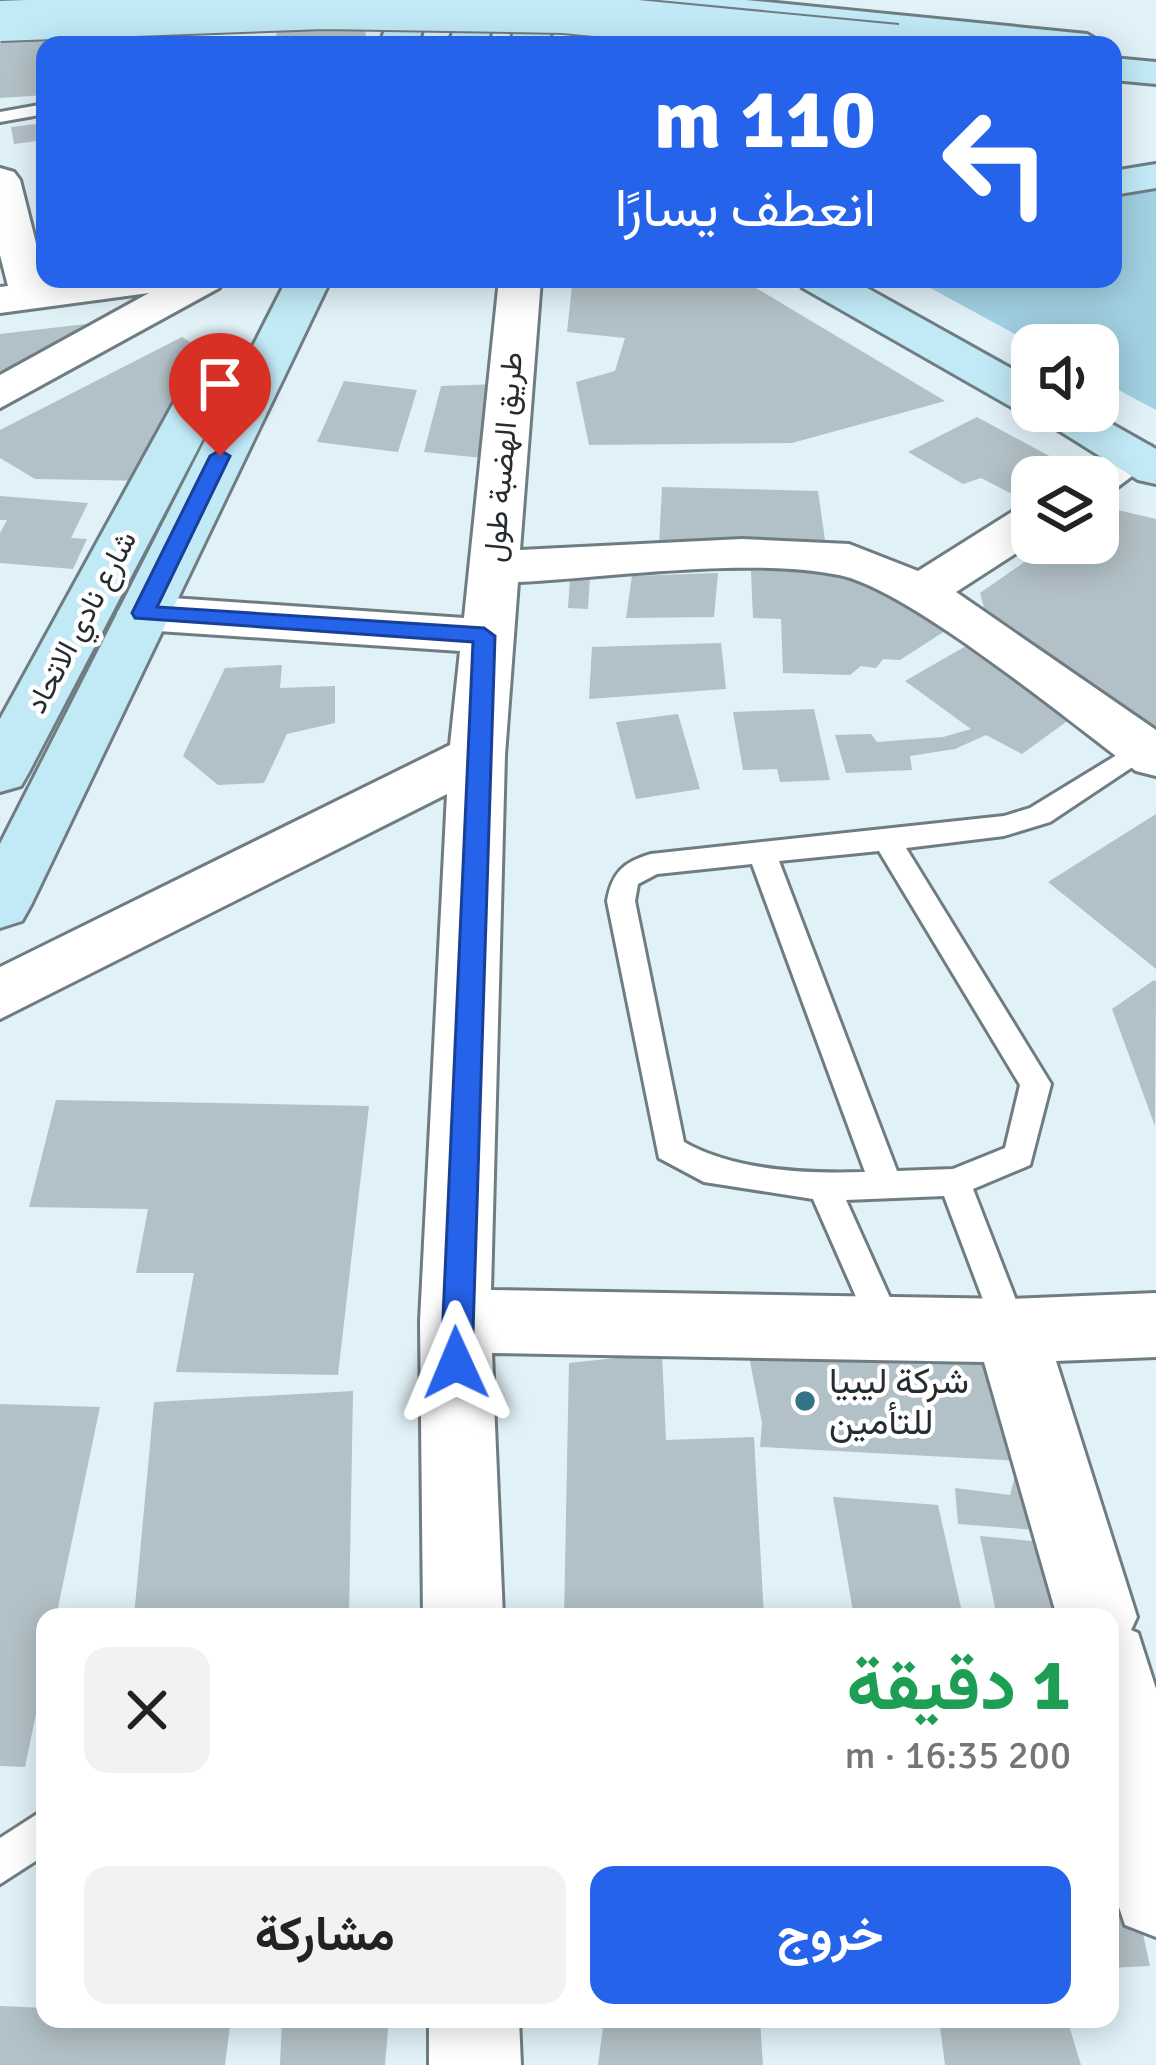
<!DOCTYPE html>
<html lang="ar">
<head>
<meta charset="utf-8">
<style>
	body { margin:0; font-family:Signika,Vazirmatn,sans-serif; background:#f2f2f2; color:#222; direction:rtl; height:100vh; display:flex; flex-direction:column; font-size:45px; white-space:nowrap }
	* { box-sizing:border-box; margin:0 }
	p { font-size:39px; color:#767676 }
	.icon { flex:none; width:66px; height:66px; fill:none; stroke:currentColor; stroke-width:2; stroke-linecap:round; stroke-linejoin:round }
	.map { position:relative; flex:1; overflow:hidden; direction:ltr }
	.drawer { position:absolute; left:36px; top:1608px; width:1083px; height:420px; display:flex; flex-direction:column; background:#fff; border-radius:24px; box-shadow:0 6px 30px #0003; direction:rtl }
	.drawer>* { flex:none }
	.banner { position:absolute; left:36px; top:36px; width:1086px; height:252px; border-radius:24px; box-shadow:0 6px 30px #0003; direction:rtl; background:#2563eb; color:#fff; overflow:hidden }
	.controls { position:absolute; left:1011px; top:324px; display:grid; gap:24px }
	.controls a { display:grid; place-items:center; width:108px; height:108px; border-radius:24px; background:#fff; box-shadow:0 6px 30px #0003; font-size:60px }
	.pin { position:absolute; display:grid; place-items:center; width:102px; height:102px; color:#fff; margin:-123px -51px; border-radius:50% 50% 50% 0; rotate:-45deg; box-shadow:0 0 12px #0007 }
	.pin .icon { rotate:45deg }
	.me { position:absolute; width:132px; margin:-66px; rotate:359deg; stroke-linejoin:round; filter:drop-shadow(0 0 9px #0008) }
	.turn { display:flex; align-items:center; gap:42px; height:252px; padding:0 48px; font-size:54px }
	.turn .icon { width:156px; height:156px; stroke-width:2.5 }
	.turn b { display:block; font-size:84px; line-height:102px }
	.round { display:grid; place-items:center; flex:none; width:126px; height:126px; border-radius:24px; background:#f2f2f2 }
	.head { display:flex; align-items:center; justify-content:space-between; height:204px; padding:0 48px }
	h1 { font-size:72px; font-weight:700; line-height:90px; color:#1e9e55 }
	.action { display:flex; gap:24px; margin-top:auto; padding:24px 48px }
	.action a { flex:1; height:138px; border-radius:24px; background:#2563eb; color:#fff; font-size:48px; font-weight:700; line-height:138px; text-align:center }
	.action a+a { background:#f2f2f2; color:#222 }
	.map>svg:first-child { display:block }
</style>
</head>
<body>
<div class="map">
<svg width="1156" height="2065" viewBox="0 0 1156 2065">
	<rect width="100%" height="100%" fill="#e1f1f8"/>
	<!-- green -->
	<polygon fill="#a0d0e2" points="1156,191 1156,410 1098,379 1098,345 1035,345 914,279 1113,279 1113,196"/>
	<!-- building -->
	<g fill="#b2c1c7">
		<polygon points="135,27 135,45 45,45 45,95 0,98 0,36"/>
		<polygon points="366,28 365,45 275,45 277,30"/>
		<polygon points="45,123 45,140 14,144 11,127"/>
		<polygon points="594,279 741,279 945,401 792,443 589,445 576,382 615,371 625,338 567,332 572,286 588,285"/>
		<polygon points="120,320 0,382 0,334"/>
		<polygon points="182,337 216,359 152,481 35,479 0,458 0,430"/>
		<polygon points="344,381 417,390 398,452 317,442"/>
		<polygon points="499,384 492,459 424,452 441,386"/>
		<polygon points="977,417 1064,464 1010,493 981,478 963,484 908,452"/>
		<polygon points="662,487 818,491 825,540 659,546"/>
		<polygon points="0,496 88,503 71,538 87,539 73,569 0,563 0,533 7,520 0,520"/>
		<polygon points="1105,507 1156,519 1156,738 990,631 980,593 1052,543 1098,543 1098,511"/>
		<polygon points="857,570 945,631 900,660 883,659 876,668 861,666 850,675 783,673 781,619 753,618 751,571"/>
		<polygon points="718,573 714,617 626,618 632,576"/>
		<polygon points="570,577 590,577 588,609 568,608"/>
		<polygon points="973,642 1077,714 1022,754 986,735 955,749 910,756 912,770 846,773 835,735 871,734 877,742 943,737 971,729 905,681"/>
		<polygon points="721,643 726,689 589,699 592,647"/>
		<polygon points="282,665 280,688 335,686 335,723 287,734 264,783 218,785 183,756 225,668"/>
		<polygon points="814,709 830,780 780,782 777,769 743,770 733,712"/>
		<polygon points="678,714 700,789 636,799 616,722"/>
		<polygon points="1156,814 1156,969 1048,882"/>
		<polygon points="1154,980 1156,982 1155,1126 1112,1009"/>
		<polygon points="56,1100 369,1106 338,1375 176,1372 194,1273 136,1273 148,1209 29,1207"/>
		<polygon points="997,1343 1021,1461 760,1447 762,1423 747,1346"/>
		<polygon points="662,1353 666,1440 754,1437 764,1617 564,1617 569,1363"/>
		<polygon points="353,1391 349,1617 134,1617 154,1402"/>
		<polygon points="0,1404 100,1407 56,1617 45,1617 45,1670 25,1767 0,1766"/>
		<polygon points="1039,1470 1049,1531 958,1524 955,1488 1010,1495 1015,1476"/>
		<polygon points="833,1497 938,1505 963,1617 854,1617"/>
		<polygon points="980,1536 1054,1543 1068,1617 997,1617"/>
		<polygon points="1110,1819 1118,1819 1150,1966 1110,1968"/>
		<polygon points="0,2006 45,2008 45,2019 231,2019 225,2065 0,2065"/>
		<polygon points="282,2019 389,2019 385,2065 280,2065"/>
		<polygon points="604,2019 760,2019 763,2065 598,2065"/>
		<polygon points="939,2019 1067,2019 1081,2065 945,2065"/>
	</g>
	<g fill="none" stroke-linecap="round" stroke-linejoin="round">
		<!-- service casing -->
		<g stroke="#6f7d82" stroke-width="6">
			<g id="service">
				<polygon points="45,104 45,114 0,122 0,112"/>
				<path d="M1143 739 1152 742V754L1050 822 1004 836 906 848 1051 1084 1030 1165 973 1189 1028 1331 1023 1342 1011 1346 999 1342 944 1196 846 1200 904 1329 899 1340 887 1344 875 1340 813 1199 704 1182 659 1158 607 901C612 873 623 862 651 854L1004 816 1030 808ZM879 851 1020 1085 1005 1148 953 1169 897 1171 779 861ZM752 864 865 1172C808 1174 735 1171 684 1142L635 901 638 884 657 874Z"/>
				<polygon points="45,1809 45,1855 0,1884 0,1838"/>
			</g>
		</g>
		<!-- minor casing -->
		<g stroke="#6f7d82" stroke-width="6">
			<g id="minor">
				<polygon points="0,168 14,172 20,180 45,279 225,279 219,288 0,408 0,375 149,293 0,313 0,287 8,286 0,255"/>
				<path d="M499 279H541L520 550 742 539 849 544 918 571 1015 510 1032 506V543L956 592 1156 730V776L1136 771C1071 723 909 589 839 575 747 557 613 577 518 582L505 755 491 1290 1011 1299 1156 1293V1357L1056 1361 1137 1617 1131 1630 1138 1633 1156 1689V1937L1125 1925 1110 1880V1617H1057L984 1362 492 1353 503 1617H423L420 1321 447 794 0 1019V967L450 745 460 651 143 630 125 625 117 613 125 601 143 596 464 618Z"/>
				<polygon points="1134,442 1151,446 1156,458 1115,489 1098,493 1098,477 1076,477 1117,446"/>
				<polygon points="429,2019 519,2019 521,2065 429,2065"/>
			</g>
		</g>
		<!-- secondary casing -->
		<g stroke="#6f7d82" stroke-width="6">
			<g id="secondary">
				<polygon points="394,0 430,0 418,45 380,45"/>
				<polygon points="462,0 498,0 487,45 449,45"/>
				<polygon points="519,0 555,0 549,45 511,45"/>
				<polygon points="650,0 746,0 1087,34 1106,45 975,45 666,14 653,11"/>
				<polygon points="1113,58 1156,62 1156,84 1113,80"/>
				<polygon points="1156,164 1156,188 1113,195 1113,171"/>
				<polygon points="287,279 331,279 31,905 22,921 0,928 0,844"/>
				<polygon points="797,279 851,279 1032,380 1032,411 1089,411 1156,449 1156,484 1138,480 1031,413 1015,409 803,288"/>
				<polygon points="202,381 219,385 226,395 29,772 21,786 0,792 0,719 178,395 185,385"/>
			</g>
		</g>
		<!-- service -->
		<use href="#service" fill="#fff" fill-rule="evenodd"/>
		<!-- minor -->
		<use href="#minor" fill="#fff" fill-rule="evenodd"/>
		<!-- secondary -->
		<use href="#secondary" fill="#c1eaf6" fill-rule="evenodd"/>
		<!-- secondary-bridge casing -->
		<g stroke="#6f7d82" stroke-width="44" stroke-linecap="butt">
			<polyline id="secondary-bridge" points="0,21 324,9 564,13 897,45"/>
		</g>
		<!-- secondary-bridge -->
		<use href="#secondary-bridge" stroke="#c1eaf6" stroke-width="40"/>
	</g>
	<!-- route -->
	<polygon fill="#2563eb" stroke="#184099" stroke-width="3" points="220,450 230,456 157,607 484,628 495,636 472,1363 467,1373 456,1377 445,1373 441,1363 473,642 135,618 132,613 210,456"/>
	<!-- markers -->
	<circle fill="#357388" stroke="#fff" stroke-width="4.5" cx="805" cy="1401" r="12"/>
	<g text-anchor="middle" stroke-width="9" stroke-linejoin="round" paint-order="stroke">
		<!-- far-street labels -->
		<g font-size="30" fill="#262c2f" stroke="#fff">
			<text transform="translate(503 457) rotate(-85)" y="10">طريق الهضبة طول</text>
			<text transform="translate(81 622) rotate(-62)" y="10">شارع نادي الاتحاد</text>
		</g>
		<!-- poi labels -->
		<g font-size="36" fill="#262c2f" stroke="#fff" text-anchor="start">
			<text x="829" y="1393">شركة ليبيا<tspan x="829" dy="41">للتأمين</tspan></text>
		</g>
	</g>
</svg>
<div class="controls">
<a><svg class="icon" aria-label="sound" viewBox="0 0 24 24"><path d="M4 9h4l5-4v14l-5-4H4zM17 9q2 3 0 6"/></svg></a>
<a><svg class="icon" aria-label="layers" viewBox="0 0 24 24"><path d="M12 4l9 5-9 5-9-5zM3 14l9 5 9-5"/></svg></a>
</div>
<div class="pin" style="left:220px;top:456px;background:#d93025"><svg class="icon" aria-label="arrive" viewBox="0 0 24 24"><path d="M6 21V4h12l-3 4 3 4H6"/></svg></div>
<svg class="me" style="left:456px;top:1363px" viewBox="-20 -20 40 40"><path d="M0-17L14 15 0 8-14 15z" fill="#2563eb" stroke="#fff" stroke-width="4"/></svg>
<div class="banner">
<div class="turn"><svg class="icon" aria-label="left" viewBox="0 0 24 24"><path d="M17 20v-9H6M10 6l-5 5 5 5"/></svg><div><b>110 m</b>انعطف يسارًا</div></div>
</div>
<section class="drawer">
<div class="head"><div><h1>1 دقيقة</h1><p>200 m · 16:35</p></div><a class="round"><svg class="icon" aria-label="close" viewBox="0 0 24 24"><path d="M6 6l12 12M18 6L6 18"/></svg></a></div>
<div class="action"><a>خروج</a><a>مشاركة</a></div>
</section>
</div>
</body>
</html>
